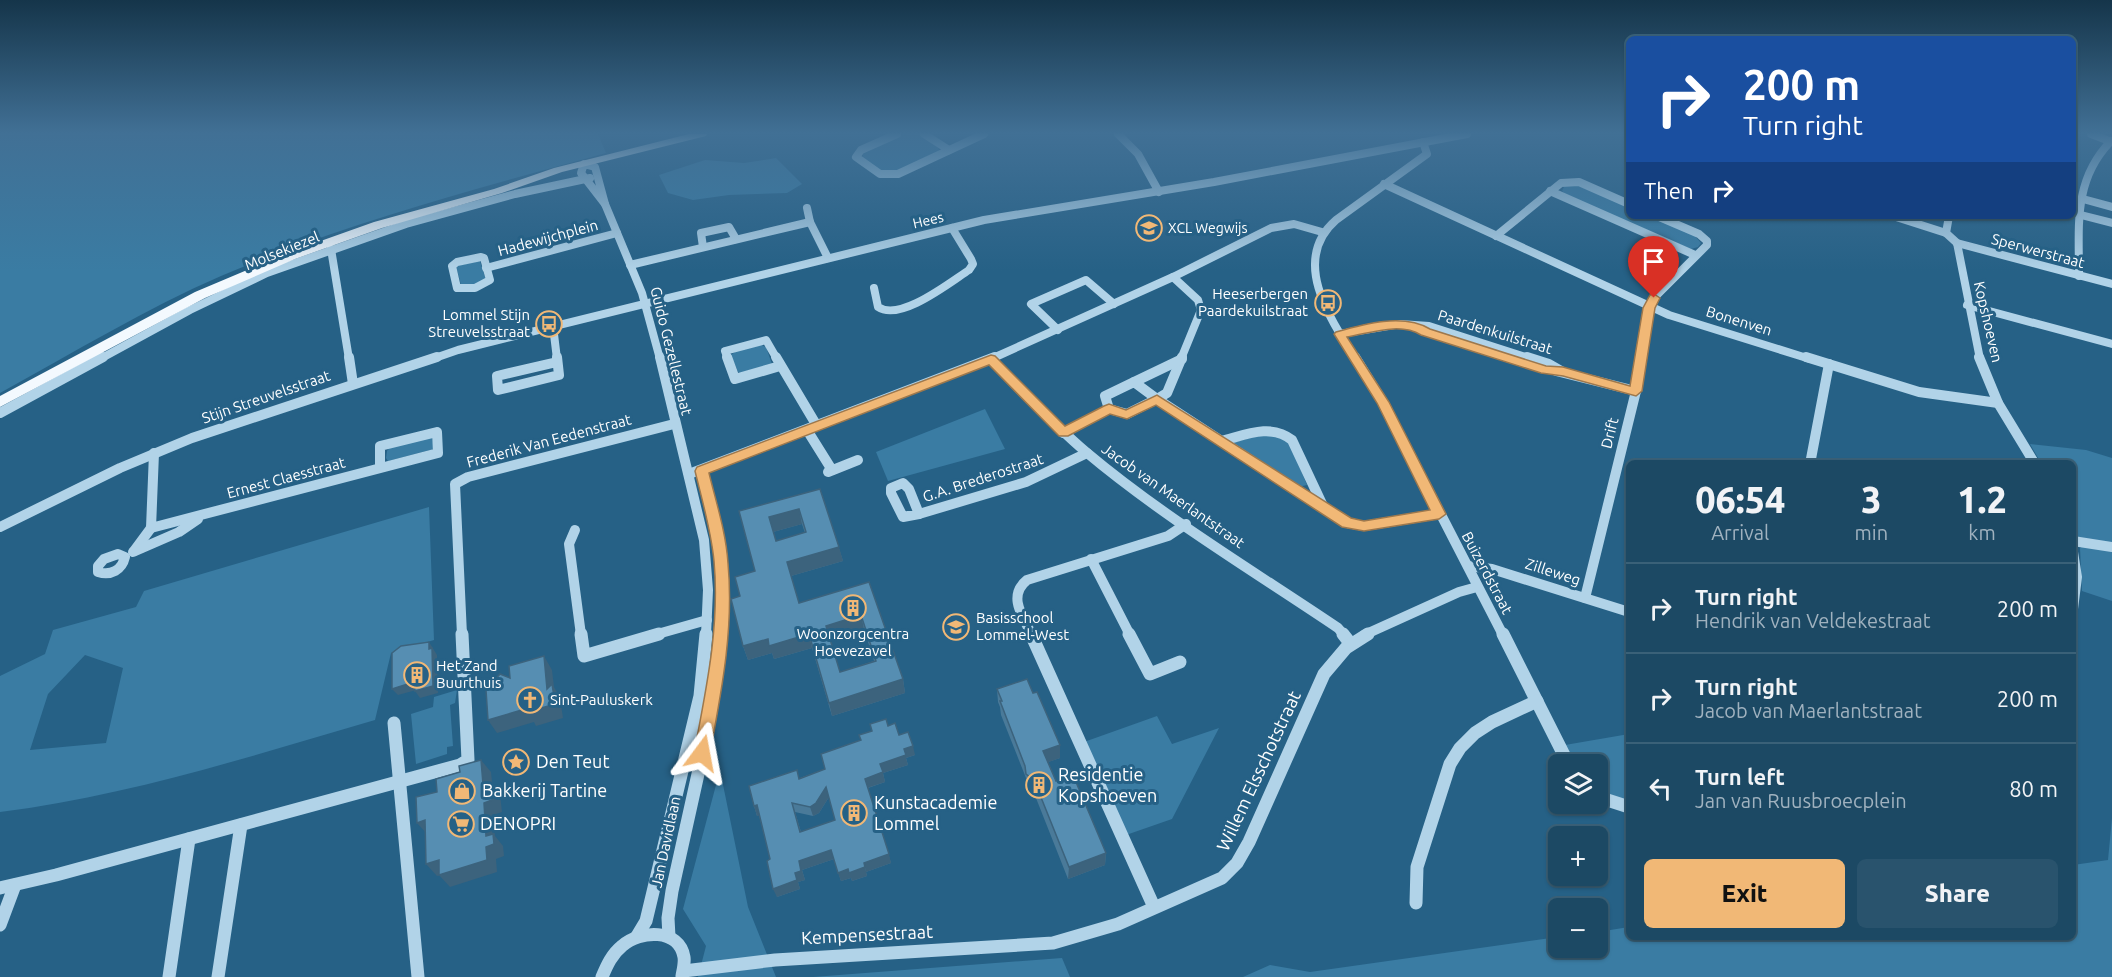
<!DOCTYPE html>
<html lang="en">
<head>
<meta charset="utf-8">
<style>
	body { margin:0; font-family:Ubuntu,sans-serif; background:#29536d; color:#f1f3f6; height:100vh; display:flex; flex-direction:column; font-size:22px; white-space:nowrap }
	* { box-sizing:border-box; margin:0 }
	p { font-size:20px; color:#a0b2bf }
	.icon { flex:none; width:33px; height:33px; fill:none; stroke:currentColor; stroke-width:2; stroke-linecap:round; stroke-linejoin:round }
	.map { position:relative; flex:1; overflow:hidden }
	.drawer { position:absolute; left:1626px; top:460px; width:450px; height:480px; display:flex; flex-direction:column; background:#1c4964; border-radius:9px; box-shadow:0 2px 4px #0004,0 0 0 2px #3a6178 }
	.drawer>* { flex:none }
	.top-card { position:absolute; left:1626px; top:36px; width:450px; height:183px; border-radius:9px; box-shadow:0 2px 4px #0004,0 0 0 2px #3a6178; background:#1a4fa0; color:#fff; overflow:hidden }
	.tools { position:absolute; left:1548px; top:754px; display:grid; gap:12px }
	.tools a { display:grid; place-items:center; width:60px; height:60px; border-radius:9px; background:#1c4964; box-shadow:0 2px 4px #0004,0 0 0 2px #3a6178; font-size:30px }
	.pin { position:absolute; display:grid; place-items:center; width:51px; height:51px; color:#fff; margin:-62px -26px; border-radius:50% 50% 50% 0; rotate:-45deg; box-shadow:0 0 6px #0007 }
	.pin .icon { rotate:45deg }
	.me { position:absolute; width:66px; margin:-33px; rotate:13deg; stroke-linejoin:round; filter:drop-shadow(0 0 4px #0008) }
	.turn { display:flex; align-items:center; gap:21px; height:126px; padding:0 18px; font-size:27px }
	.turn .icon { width:78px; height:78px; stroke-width:2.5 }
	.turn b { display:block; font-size:42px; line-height:51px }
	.then { display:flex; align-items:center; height:57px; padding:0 18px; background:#0003; gap:12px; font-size:22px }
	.eta { display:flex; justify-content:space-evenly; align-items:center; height:102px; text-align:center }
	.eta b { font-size:36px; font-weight:800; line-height:42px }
	.primary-button { display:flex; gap:12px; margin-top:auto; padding:12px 18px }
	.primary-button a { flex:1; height:69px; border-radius:9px; background:#f1b876; color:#111; font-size:24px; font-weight:800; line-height:69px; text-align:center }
	.primary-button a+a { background:#29536d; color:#f1f3f6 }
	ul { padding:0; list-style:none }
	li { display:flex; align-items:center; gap:18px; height:90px; padding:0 18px; border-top:2px solid #3a6178 }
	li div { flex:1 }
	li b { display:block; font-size:22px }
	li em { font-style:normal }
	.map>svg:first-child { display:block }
</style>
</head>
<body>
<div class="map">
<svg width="2112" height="977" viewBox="0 0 2112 977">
	<rect width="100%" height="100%" fill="#266186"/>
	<!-- green -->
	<g fill="#3a7ca3" fill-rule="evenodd">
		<path d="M0 134H598L606 153C476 189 346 223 221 276 145 309 73 353 0 393Z"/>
		<polygon points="903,134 920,134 938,146 939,151 896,172 881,172 862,159 863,153 866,150"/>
		<polygon points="776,158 802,184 787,193 729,195 693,200 668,193 659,175 705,160 744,163"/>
		<polygon points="1565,185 1577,185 1629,207 1629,216 1649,216 1694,235 1701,243 1698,247 1691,249 1566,195 1562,191"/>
		<polygon points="480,261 486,280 465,288 461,285 456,266"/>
		<polygon points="761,345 766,347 772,364 740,373 738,372 731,355 736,351"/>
		<polygon points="985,409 1005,449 888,481 876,452"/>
		<polygon points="1270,433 1287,437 1307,485 1298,487 1235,444 1235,442"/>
		<polygon points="432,437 434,449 388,461 386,458 387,451 390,447"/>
		<polygon points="2030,444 2086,450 2112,458 2112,543 2076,537 2073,531 2073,464 2041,463"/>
		<path d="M429 507 434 640 391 653 375 720C251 756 128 796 0 812V676L45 654 53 630 136 607 144 591ZM85 655 123 668 106 743 30 750 48 694Z"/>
		<polygon points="2084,545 2112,550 2112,601 2082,591 2080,548"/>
		<polygon points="457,690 455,703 450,705 453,746 447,747 447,754 416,764 411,714 433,707 434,697"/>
		<polygon points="1157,716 1172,744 1219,728 1172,819 1126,835 1084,742"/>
		<polygon points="1629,734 1629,801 1598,791 1598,765 1576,765 1565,745"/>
		<polygon points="720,770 748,907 776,977 698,977 706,946 683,909"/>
		<polygon points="2112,818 2112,977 1243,977 1270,965 1310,972 1558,937 1558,948 1598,948 1598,932 1629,927 1629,938 2073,938 2073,865 2108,860"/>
		<polygon points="1062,958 1070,977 813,977"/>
	</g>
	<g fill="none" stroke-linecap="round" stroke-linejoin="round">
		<!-- minor-far2 -->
		<g stroke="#b1d3e8" stroke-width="8">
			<polyline points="897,134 861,150 856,157 880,174 898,174 984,134"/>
			<polyline points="924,134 949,150"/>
			<polyline points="1118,134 1138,154 1159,192"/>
			<polyline points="2091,134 2112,142"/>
			<polygon points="584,164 595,167 605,204 581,173"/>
			<polyline points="1384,184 1669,315 1810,359"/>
			<polyline points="1550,191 1695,255"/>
			<polyline points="2083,199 2112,207"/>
			<polyline points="605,204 642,293 660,359"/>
			<polyline points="807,208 810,222 828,258"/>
			<polyline points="2081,215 2112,223"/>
			<polyline points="1893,216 1946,233"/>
			<polyline points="1949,216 1946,233 1957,243 1980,359"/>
			<polyline points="1496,236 1561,183 1579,182 1629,204"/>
			<polyline points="1957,243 2112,284"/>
			<polyline points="703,247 701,233 729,227 736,239"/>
			<polyline points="331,249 349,359"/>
			<polygon points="481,257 484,258 490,280 475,288 457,288 452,266 457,262"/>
			<polyline points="630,265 810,222"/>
			<polyline points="486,268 617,233"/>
			<path d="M2079 276C2079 225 2073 180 2111 141"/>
			<polyline points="1173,277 1198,300 1201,310 1181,359"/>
			<path d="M874 288 878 307C900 322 949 283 969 270L973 264 971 259 952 228"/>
			<polyline points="1967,305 2112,344"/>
			<polyline points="553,326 557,359"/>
			<polyline points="1058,330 1031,304 1086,280 1114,304"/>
			<polyline points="1340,334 1400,324 1429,326 1532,359"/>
			<polyline points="100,359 190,310 267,273 406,224 515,194 590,178"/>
			<polyline points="432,359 458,350 984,220 1214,182 1467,134"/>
			<polyline points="728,359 725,351 766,340 777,359"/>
			<polyline points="991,359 1173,277 1271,228 1294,224 1322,232"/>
			<path d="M1356 359C1330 319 1290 260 1336 220L1427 154 1423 142"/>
			<polyline points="1641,359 1649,308 1654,298 1707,245 1707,241 1699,234 1657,216"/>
		</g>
		<!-- minor-far1 -->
		<g stroke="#b1d3e8" stroke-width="10">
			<polyline points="349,357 353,384"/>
			<polyline points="557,357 559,375 498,390 497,376 557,362"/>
			<polyline points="660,357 704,540 708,590 706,635"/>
			<polyline points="727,357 735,379 780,366"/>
			<polyline points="776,357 817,426"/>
			<polyline points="1182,357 1167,393 1157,399 1347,523 1364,526 1439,514"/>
			<polyline points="1355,357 1384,404 1503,635"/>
			<polyline points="1527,357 1549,364 1563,372"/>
			<polyline points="1806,357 1919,392 1998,403"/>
			<polyline points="1979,357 1998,403 2035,464"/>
			<path d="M991 359C1022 391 1052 423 1086 452 1162 516 1255 572 1338 628L1344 635"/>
			<polyline points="1556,371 1636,391"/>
			<polygon points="1134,382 1157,399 1127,414 1109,409 1105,396"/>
			<polyline points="1134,382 1182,359"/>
			<polyline points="0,413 103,357"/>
			<polyline points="807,430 832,470"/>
			<polyline points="1063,433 1109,409"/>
			<path d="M1222 441C1245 435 1271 423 1292 440L1323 506"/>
			<polyline points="154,453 151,528 438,453 437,432 380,446 380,468"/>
			<polyline points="1810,464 1829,364"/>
			<polyline points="702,471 720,552 720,635"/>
			<polyline points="828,472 858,460"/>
			<polyline points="689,474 995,357"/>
			<polygon points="903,483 909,489 919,514 903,517 891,493 891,488"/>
			<polyline points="919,514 1026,482 1087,453"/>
			<polyline points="0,527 120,468 192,438 437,357"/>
			<polyline points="575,530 569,544 581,635"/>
			<polyline points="2073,541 2112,547"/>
			<polyline points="134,551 151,528"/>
			<polyline points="133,552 179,532 198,519"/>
			<polyline points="2073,552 2077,577 2073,609"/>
			<path d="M118 554 125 557C122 570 111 576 98 572V566L104 559Z"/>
			<polyline points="1091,559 1130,635"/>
			<polyline points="1468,566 1492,569 1629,612"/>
			<polyline points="1585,598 1636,391 1641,357"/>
			<polyline points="462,635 455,484 468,477 674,424"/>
			<polyline points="654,635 707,620"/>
			<path d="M1032 635C1023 617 1007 596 1027 580L1168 536 1186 524"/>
			<polyline points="1364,635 1459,592 1477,587"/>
		</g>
		<!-- minor -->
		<g stroke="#b1d3e8" stroke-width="13">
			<polyline points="581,634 584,656 659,634"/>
			<polyline points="1031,634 1154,907"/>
			<polyline points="1129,634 1150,674 1180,662"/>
			<polyline points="1343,634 1350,643"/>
			<polyline points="1503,634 1569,765"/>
			<polyline points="394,723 418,977"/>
			<polyline points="1598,797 1629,807"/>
			<polyline points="0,888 56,875 460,765 468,760 462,634"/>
			<polyline points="1416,903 1417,867 1450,764 1460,748 1475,733 1492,722 1537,701"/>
			<polyline points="0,925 15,885"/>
			<polyline points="637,936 646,921 700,696 706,634"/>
			<polyline points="669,937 668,918 672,891 708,729 720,634"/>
			<polyline points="684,971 775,960 1053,943 1118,924 1222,878 1237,863 1249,842 1324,674 1346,648 1368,634"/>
			<polyline points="169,977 189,839"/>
			<polyline points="218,977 241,825"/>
			<path d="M602 977C607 965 612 954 622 946 640 930 679 928 684 957 685 963 683 970 682 976"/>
		</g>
		<!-- major -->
		<polygon fill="#f3f9fe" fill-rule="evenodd" points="689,134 707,134 706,136 562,172 502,193 382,228 295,259 205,298 0,407 0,396 195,292 287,253 374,222 494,189 554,168"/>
	</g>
	<!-- wall -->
	<g fill="#4a7a99" fill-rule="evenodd">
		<path d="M820 489 843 561 791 576 799 603 869 582 903 679 905 693 832 716 812 648 774 659 772 653 748 660 743 646 755 571 739 511ZM802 524 805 533 776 541 773 532ZM864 629 874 661 840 672 830 639Z"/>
		<polygon points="997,689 1033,693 1060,745 1060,758 1048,762 1056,781 1106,853 1105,865 1068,879 1034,793 1027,787 1026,778 1001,715 1000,707 998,702"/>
		<path d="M870 724 888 726 899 735 915 755 906 758 908 765 883 773 885 782 868 788 891 863 866 872 867 876 852 881 851 878 841 881 834 859 802 870 805 880 798 882 800 889 777 897 770 859 759 815 757 816 754 806 800 778 825 769 872 731ZM829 797 835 820 801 832 795 812 813 816 819 813Z"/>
	</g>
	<!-- shaded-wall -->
	<g fill="#3c637d">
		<polygon points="799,509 802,524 773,532 769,517"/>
		<polygon points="839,547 843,561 791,576 787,562"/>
		<polygon points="861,615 864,629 829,640 826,626"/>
		<polygon points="809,634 812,648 774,659 772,653 748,660 743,646 768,639"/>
		<polygon points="429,642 437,655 438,693 420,698 415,691 429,649"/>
		<polygon points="544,656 552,670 554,687 560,698 563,718 536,726 534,722 497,733 488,720 532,707 547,689"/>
		<polygon points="903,679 905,693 832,716 829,703"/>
		<polygon points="414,682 420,689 398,695 392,689"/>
		<polygon points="1060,745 1060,758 1043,764 1043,751"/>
		<polygon points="913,746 915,755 906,758 908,765 883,773 885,782 867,788 865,779 880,764 904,749"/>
		<polygon points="481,760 491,772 492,782 500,794 502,812 493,815 495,836 503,846 504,856 496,859 497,872 450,887 439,875 486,836"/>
		<polygon points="826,787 829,797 819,813 813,816 810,807"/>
		<polygon points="757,805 761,815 757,816 754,806"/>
		<polygon points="425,820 428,835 417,823"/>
		<polygon points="831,850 834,859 802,870 805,880 798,882 800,889 777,897 773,889 795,873 799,861"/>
		<polygon points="1106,853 1105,865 1068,879 1069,867"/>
		<polygon points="889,854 891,863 866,872 864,863"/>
		<polygon points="439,860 450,871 437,876 426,864"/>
		<polygon points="865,867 867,876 852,881 851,878 841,881 838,873 848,869"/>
	</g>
	<!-- building -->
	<g fill="#568eb2" stroke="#3c637d" stroke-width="1.5" fill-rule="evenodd">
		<path d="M820 489 839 547 787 562 799 603 869 582 903 679 829 703 809 634 769 646 768 639 743 646 731 599 740 596 735 577 755 571 739 511ZM799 509 806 532 776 541 769 517ZM861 615 876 661 840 672 826 626Z"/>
		<polygon points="429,642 429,649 432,648 433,686 415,691 414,682 392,689 392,653 401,646"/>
		<polygon points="544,656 547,689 552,684 555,704 528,712 532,707 488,720 486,690 500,674 510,678 509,666"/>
		<polygon points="1027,679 1033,693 1037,692 1060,745 1043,751 1056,781 1073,775 1106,853 1069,867 1034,780 1026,774 1025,766 1000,701 1002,701 997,689"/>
		<path d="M886 719 888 726 895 723 899 735 908 732 913 746 904 749 906 755 880 764 883 772 865 779 889 854 864 863 865 867 849 873 848 869 838 873 831 850 799 861 801 871 795 873 797 880 773 889 767 861 770 859 757 805 754 806 749 786 797 770 799 779 825 769 821 754 861 740 859 735 872 731 870 724ZM826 787 835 820 800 832 792 803 810 807 816 803Z"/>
		<polygon points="481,760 483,784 491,782 492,800 484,803 486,836 493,834 494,844 486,847 487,860 439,875 439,860 426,864 425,820 417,823 416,797 437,792 436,779 460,772 459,766"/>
	</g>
	<!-- sky -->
	<linearGradient id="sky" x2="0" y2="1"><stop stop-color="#15354a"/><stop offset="0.49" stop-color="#417095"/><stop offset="1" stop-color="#417095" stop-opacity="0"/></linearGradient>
	<rect width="2112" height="271" fill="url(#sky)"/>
	<!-- route -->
	<path fill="#f1b876" stroke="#9d784d" stroke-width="1.5" d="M1654 294 1660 298 1655 308 1642 391 1636 396 1563 376 1541 373 1421 335C1400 322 1371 333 1347 337L1389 402 1446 514 1439 519 1364 531 1342 527 1156 405 1127 419 1110 414 1068 436H1059L989 365 709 473C716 502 726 532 728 563 734 628 722 689 710 753L708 759 702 761 696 759 694 753C706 690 720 626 714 561 711 530 702 500 695 471L697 467 991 355 995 356 1065 426 1104 406 1109 404 1126 410 1157 395 1351 518 1364 521 1430 510 1377 403 1334 334 1336 332C1364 324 1403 313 1430 329L1546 366 1563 367 1630 386 1643 308 1650 295Z"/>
	<!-- icons -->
	<defs>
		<g id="school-ring" transform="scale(1.35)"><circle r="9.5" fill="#266186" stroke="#f1b876" stroke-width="1.5"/><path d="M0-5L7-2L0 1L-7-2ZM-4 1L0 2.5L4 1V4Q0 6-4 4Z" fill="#f1b876"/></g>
		<g id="bus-ring" transform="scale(1.35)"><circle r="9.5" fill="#266186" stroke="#f1b876" stroke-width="1.5"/><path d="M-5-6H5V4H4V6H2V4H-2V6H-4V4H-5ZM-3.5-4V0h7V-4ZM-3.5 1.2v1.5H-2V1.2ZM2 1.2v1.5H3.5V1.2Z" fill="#f1b876"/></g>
		<g id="building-ring" transform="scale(1.35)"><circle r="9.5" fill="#266186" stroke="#f1b876" stroke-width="1.5"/><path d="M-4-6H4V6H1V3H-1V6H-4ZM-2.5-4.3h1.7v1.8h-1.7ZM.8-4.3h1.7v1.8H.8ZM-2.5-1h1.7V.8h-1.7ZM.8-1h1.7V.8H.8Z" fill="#f1b876"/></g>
		<g id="church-ring" transform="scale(1.35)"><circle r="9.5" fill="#266186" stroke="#f1b876" stroke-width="1.5"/><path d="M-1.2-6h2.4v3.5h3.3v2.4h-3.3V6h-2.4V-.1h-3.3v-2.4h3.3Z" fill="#f1b876"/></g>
		<g id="sight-ring" transform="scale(1.35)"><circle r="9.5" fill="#266186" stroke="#f1b876" stroke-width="1.5"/><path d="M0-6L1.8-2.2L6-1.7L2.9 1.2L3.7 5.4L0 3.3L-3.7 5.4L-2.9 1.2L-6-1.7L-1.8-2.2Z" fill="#f1b876"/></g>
		<g id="shop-ring" transform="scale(1.35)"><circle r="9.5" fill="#266186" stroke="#f1b876" stroke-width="1.5"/><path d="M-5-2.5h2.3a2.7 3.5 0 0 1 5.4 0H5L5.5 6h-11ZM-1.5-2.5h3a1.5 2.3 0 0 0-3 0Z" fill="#f1b876"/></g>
		<g id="supermarket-ring" transform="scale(1.35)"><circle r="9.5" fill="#266186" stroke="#f1b876" stroke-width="1.5"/><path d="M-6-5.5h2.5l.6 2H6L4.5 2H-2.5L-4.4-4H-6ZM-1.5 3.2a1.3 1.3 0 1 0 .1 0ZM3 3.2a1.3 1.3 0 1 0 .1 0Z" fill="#f1b876"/></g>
	</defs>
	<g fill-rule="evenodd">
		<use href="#school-ring" x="1149" y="228"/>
		<use href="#bus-ring" x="1328" y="303"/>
		<use href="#bus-ring" x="549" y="324"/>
		<use href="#building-ring" x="853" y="608"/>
		<use href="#school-ring" x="956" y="627"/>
		<use href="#building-ring" x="417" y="675"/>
		<use href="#church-ring" x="530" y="700"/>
		<use href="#sight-ring" x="516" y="762"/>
		<use href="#building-ring" x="1039" y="785"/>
		<use href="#shop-ring" x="462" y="791"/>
		<use href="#building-ring" x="854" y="813"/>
		<use href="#supermarket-ring" x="461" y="824"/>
	</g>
	<g text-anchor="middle" stroke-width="6" stroke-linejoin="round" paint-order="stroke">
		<!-- far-street labels -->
		<g font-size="14" fill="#fff" stroke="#266186">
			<text transform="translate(928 220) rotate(-13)" y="5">Hees</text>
		</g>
		<!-- far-poi labels -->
		<g font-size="14" fill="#fff" stroke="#266186" text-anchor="start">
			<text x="1168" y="233">XCL Wegwijs</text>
		</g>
		<!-- street labels -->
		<g font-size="15" fill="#fff" stroke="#266186">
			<text transform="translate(548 238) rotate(-15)" y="5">Hadewijchplein</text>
			<text transform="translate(282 251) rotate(-22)" y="5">Molsekiezel</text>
			<text transform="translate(2038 251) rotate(15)" y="5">Sperwerstraat</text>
			<text transform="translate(1739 321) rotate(17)" y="5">Bonenven</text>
			<text transform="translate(1988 322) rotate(77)" y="5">Kopshoeven</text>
			<text transform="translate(1495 332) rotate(17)" y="5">Paardenkuilstraat</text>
			<text transform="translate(671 351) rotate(76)" y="5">Guido Gezellestraat</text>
			<text transform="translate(266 397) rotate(-19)" y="5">Stijn Streuvelsstraat</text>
			<text transform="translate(1610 433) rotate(-76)" y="5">Drift</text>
			<text transform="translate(549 441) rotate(-15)" y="5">Frederik Van Eedenstraat</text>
			<text transform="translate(286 478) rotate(-15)" y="5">Ernest Claesstraat</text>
			<text transform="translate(983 478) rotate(-18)" y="5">G.A. Brederostraat</text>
			<text transform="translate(1173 496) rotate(35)" y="5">Jacob van Maerlantstraat</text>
			<text transform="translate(1553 572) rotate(18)" y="5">Zilleweg</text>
			<text transform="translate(1487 573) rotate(62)" y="5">Buizerdstraat</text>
			<text transform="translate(666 842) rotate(-78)" y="5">Jan Davidlaan</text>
		</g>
		<!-- poi labels -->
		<g font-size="15" fill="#fff" stroke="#266186" text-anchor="start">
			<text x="1308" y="299" text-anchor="end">Heeserbergen<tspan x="1308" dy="17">Paardekuilstraat</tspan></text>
			<text x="530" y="320" text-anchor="end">Lommel Stijn<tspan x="530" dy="17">Streuvelsstraat</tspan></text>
			<text x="976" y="623">Basisschool<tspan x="976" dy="17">Lommel-West</tspan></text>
			<text x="853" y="639" text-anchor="middle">Woonzorgcentra<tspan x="853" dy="17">Hoevezavel</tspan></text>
			<text x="436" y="671">Het Zand<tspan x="436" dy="17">Buurthuis</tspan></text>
			<text x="550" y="705">Sint-Pauluskerk</text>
		</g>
		<!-- near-poi labels -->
		<g font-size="18" fill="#fff" stroke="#266186" text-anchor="start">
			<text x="536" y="768">Den Teut</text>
			<text x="1058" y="781">Residentie<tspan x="1058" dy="21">Kopshoeven</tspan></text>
			<text x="482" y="797">Bakkerij Tartine</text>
			<text x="874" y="809">Kunstacademie<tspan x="874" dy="21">Lommel</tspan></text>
			<text x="480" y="830">DENOPRI</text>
		</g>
		<!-- near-street labels -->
		<g font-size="18" fill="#fff" stroke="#266186">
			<text transform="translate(1259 771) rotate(-65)" y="6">Willem Elsschotstraat</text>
			<text transform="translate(867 935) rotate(-3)" y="6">Kempensestraat</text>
		</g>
	</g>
</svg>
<div class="tools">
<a><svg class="icon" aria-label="layers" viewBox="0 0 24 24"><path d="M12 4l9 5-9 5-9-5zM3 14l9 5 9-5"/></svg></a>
<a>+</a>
<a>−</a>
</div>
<div class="pin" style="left:1654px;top:298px;background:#d93025"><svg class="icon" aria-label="arrive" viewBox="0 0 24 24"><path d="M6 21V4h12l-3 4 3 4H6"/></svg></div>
<svg class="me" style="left:702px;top:753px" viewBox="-20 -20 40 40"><path d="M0-17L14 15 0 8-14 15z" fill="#f1b876" stroke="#fff" stroke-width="4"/></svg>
<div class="top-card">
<div class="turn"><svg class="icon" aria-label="right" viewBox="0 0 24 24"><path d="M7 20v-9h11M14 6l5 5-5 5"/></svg><div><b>200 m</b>Turn right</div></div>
<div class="then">Then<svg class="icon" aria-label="right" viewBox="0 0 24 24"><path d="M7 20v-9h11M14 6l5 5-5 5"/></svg></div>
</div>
<section class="drawer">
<div class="eta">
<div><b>06:54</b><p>Arrival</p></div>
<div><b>3</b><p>min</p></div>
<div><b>1.2</b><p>km</p></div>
</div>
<ul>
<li><svg class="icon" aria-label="right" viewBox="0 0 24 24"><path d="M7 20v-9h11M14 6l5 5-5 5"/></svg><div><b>Turn right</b><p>Hendrik van Veldekestraat</p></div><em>200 m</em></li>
<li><svg class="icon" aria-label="right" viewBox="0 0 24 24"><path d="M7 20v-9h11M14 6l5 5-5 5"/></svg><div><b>Turn right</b><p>Jacob van Maerlantstraat</p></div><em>200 m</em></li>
<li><svg class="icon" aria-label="left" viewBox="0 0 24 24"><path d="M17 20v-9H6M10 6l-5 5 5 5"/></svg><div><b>Turn left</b><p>Jan van Ruusbroecplein</p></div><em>80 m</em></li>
</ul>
<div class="primary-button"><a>Exit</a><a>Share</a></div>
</section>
</div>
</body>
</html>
